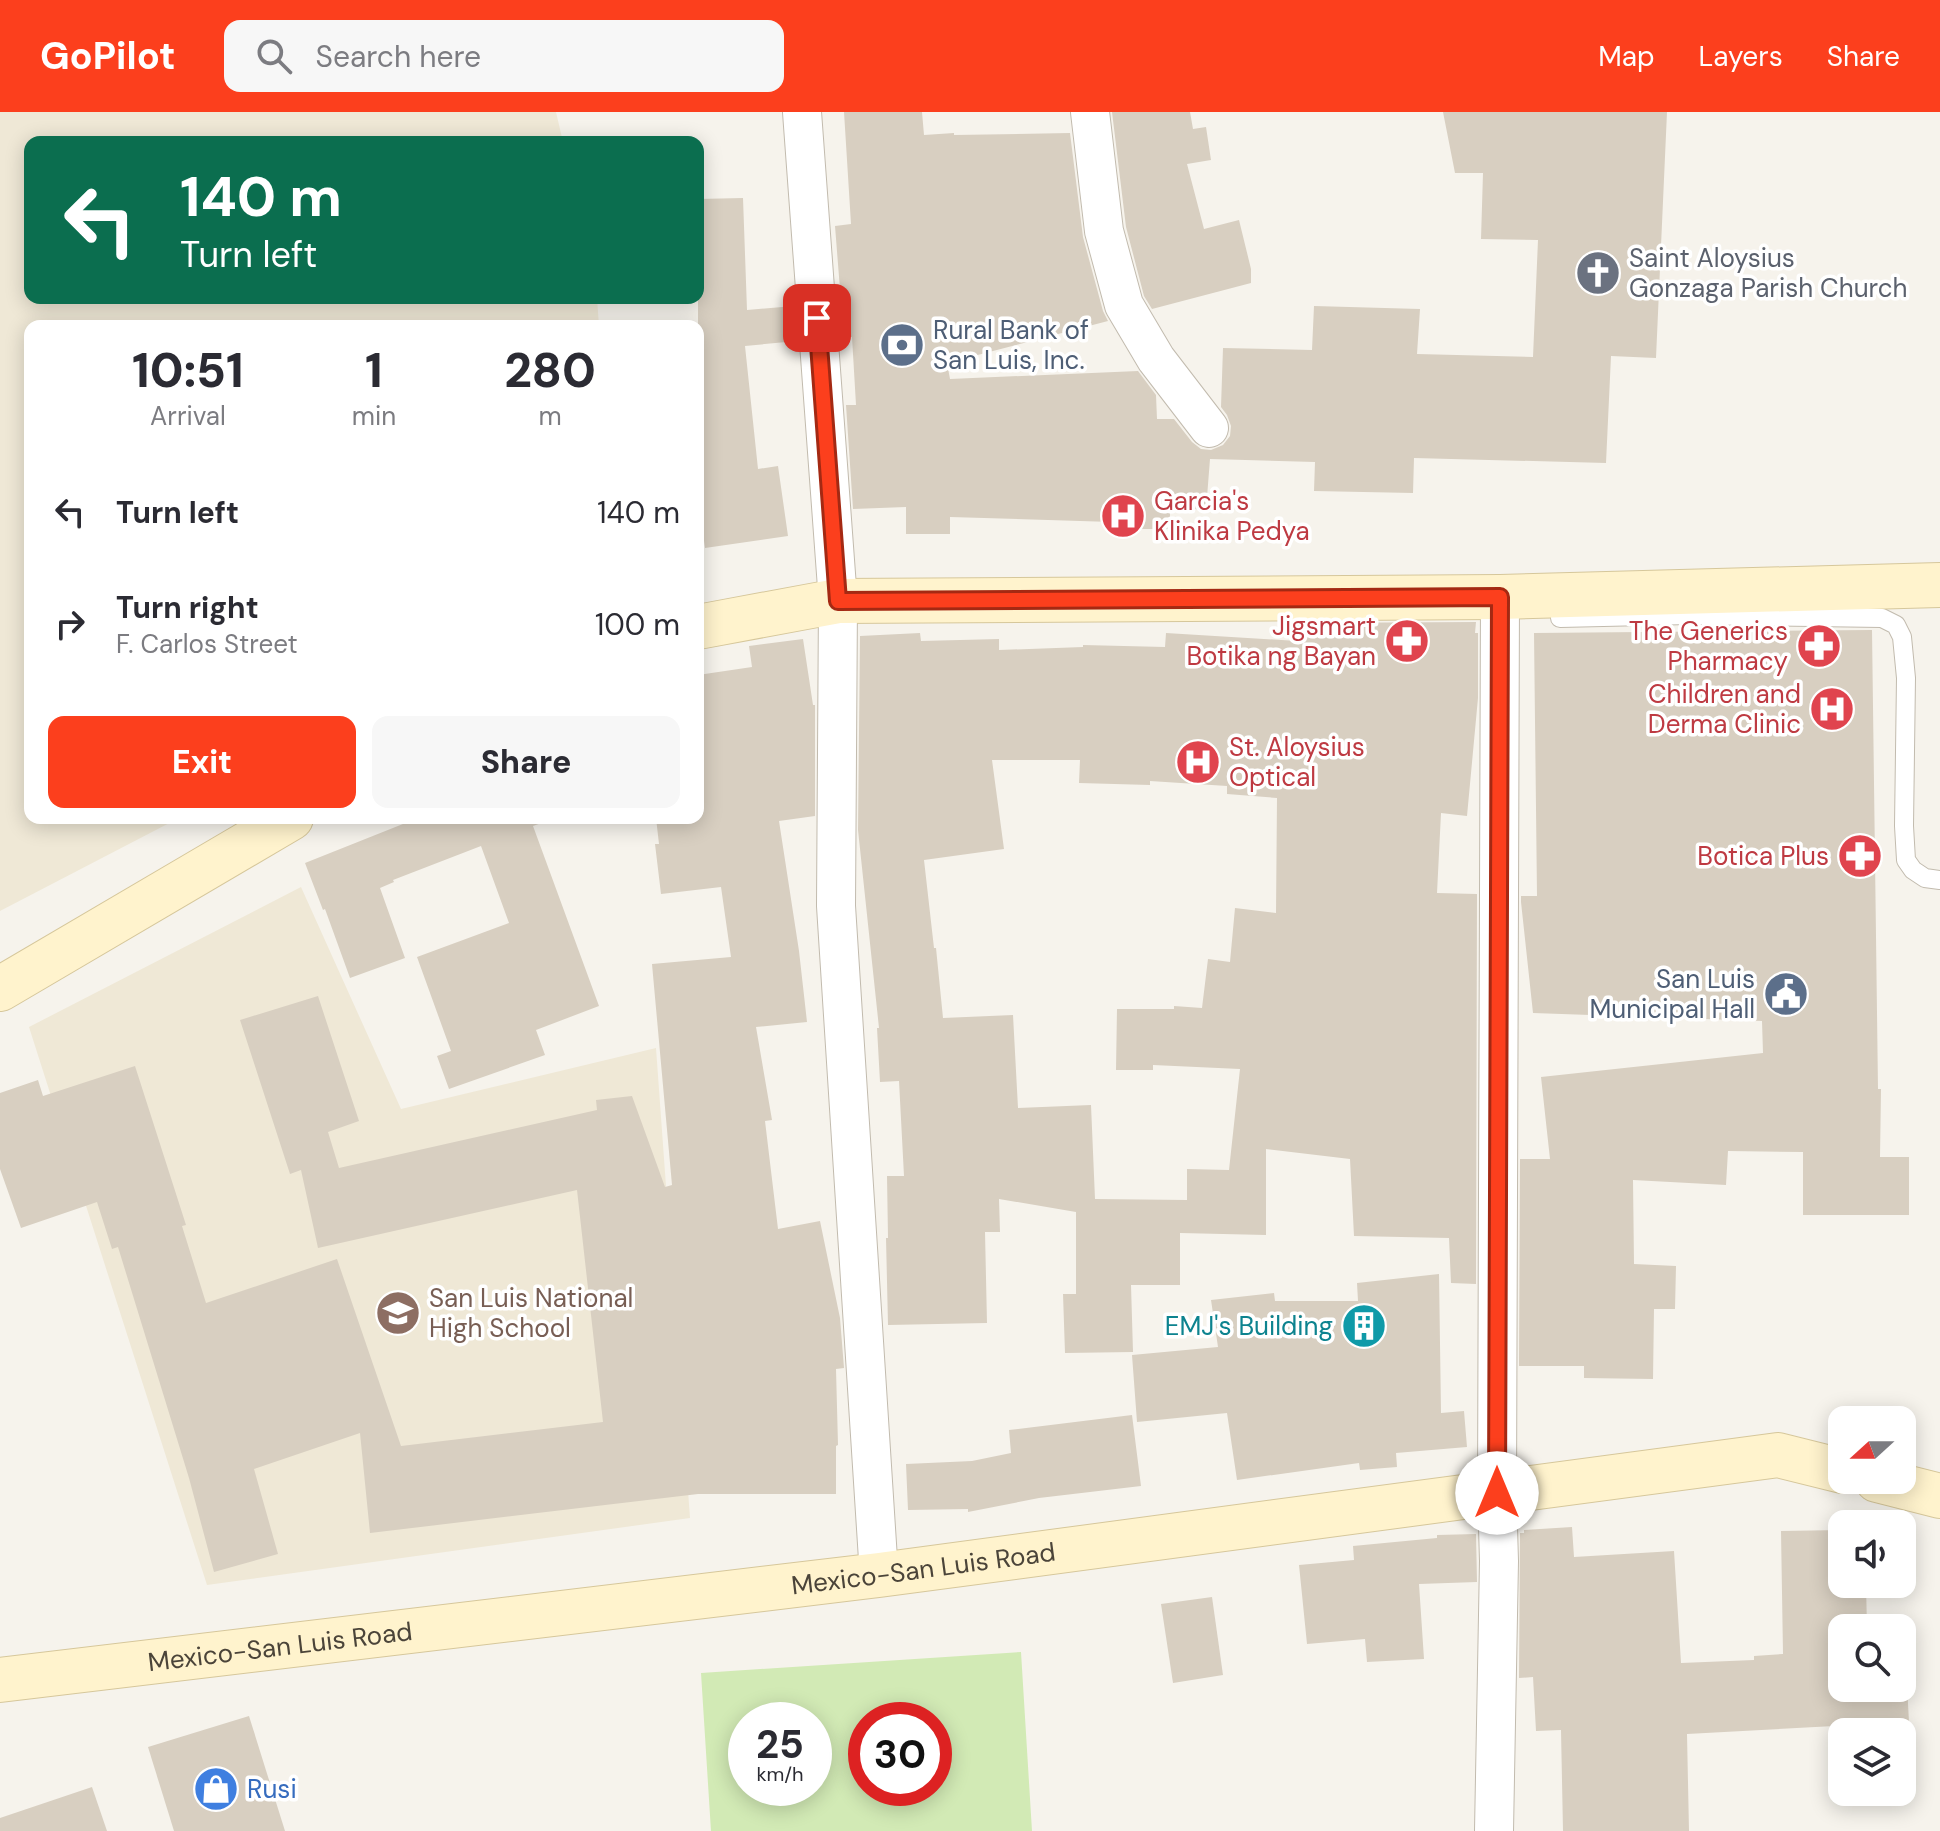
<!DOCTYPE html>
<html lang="en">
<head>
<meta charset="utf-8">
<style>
	body { margin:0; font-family:"DM Sans",sans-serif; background:#f7f7f7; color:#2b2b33; height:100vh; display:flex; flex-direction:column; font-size:30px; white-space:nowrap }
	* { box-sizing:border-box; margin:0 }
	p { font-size:26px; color:#7c7c81 }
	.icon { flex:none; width:44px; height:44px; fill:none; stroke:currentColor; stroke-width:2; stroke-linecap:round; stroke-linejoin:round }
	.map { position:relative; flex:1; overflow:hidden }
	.details { position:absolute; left:24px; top:208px; width:680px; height:504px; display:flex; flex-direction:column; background:#fff; border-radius:16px; box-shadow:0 4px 20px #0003 }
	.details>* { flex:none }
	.banner { position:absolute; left:24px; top:24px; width:680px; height:168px; border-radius:16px; box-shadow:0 4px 20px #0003; background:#0b6e4f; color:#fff; overflow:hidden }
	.needle { width:52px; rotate:249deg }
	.tools { position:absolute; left:1828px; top:1294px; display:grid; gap:16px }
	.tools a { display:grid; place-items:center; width:88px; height:88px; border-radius:16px; background:#fff; box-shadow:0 4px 20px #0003; font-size:40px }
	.speed { position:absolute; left:728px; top:1590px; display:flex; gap:16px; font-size:40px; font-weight:700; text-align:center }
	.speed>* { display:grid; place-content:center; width:104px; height:104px; border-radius:50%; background:#fff; box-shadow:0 4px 20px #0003; line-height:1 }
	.speed small { font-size:20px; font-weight:400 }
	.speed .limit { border:12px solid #d22; background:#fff; color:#111 }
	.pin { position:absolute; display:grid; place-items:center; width:68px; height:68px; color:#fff; margin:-34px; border-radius:16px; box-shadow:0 4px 12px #0006 }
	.me { position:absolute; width:88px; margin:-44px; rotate:0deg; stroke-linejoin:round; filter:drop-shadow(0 0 6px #0008) }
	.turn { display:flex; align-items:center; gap:28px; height:168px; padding:0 24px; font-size:36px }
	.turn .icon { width:104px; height:104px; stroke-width:2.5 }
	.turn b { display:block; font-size:56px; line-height:68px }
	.eta { display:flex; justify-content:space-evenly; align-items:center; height:136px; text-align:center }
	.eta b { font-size:48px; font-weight:800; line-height:56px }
	.cta { display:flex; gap:16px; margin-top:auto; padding:16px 24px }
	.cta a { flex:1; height:92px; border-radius:16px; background:#fc3f1d; color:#fff; font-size:32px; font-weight:800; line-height:92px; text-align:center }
	.cta a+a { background:#f7f7f7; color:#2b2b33 }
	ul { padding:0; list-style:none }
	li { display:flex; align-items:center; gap:24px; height:112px; padding:0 24px }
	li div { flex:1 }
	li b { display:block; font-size:30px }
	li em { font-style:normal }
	header { display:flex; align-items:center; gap:48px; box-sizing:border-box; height:112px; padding:0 40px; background:#fc3f1d; color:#fff }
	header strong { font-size:38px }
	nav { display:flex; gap:44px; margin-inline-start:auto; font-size:28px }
	.search { width:560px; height:72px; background:#f7f7f7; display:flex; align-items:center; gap:20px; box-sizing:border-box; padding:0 28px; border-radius:16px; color:#7c7c81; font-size:30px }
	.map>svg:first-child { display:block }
</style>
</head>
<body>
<header>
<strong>GoPilot</strong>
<div class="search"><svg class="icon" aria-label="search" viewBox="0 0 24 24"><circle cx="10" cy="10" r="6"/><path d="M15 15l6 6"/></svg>Search here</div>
<nav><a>Map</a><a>Layers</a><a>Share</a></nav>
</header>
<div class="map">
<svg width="1940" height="1719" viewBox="0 0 1940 1719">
	<rect width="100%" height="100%" fill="#f6f3ec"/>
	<!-- education -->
	<g fill="#efe8d6">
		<polygon points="0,0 556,0 563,30 30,30 30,186 597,186 599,214 30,214 30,706 179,706 0,799"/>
		<polygon points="301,775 401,997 656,936 690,1406 207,1473 29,915"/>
	</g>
	<!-- green -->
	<path fill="#d2eab5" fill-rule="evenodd" d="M1021 1540 1032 1719H711L701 1561ZM746 1608H814V1676H746ZM934 1608V1676H866V1608Z"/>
	<!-- building -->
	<g fill="#d8cfc1" fill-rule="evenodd">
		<polygon points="844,0 922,0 924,23 954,21 954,23 1070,21 1083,125 1103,199 1108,209 947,251 950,267 1138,259 1156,283 1157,307 1174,307 1192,330 1201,337 1211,338 1223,333 1230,324 1231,314 1227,303 1221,295 1223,236 1312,238 1314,194 1420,197 1417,242 1533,245 1538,128 1481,127 1483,61 1455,61 1443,0 1667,0 1656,246 1611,244 1606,351 1414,346 1413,381 1314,379 1315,350 1210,347 1206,398 1170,395 1170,417 1112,417 1112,410 950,405 950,422 906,422 906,395 853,397 846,293 856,293 852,225 841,226 838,190 841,190 835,114 851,112"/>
		<polygon points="1112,0 1190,0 1193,17 1206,15 1211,48 1187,52 1204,117 1239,108 1251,157 1251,171 1152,197 1144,184 1126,115"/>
		<polygon points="743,86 747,198 794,194 797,229 745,234 758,357 778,354 788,424 705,436 698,386 698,87"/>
		<path d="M1476 510 1475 521H1478V586L1467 704 1441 701 1437 781 1477 782 1476 1172 1451 1171 1449 1126 1354 1124 1350 1047 1266 1037V1123L1180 1121V1173H1131L1133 1240 1065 1241 1063 1182H1076V1100L999 1087 1000 1120H985L987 1211 888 1213 886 1126H888L887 1064H904L899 969 880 970 877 916H879L858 718 860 524 920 521 921 529 999 527V538L1083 535V533L1165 535 1166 521 1297 529V511ZM992 648H1080L1079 671 1150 673V669L1227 674V682L1277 686 1276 801 1235 796 1230 850 1208 847 1202 896 1174 894V897H1117L1116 958H1153V953L1240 957 1229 1058 1187 1057V1088L1095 1087 1091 993 1018 996 1013 903 943 906 936 836H934L924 748 1004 737Z"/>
		<polygon points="1872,518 1878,977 1881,977 1880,1045 1909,1045 1909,1103 1803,1103 1803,1040 1728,1039 1726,1073 1633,1068 1634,1152 1676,1154 1675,1197 1654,1197 1653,1267 1584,1266 1584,1254 1519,1254 1520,1047 1550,1047 1541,965 1763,941 1762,909 1533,901 1521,790 1521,784 1537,784 1534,521"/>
		<polygon points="803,527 813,593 815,593 815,704 779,709 799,839 807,910 756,915 772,1008 765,1009 778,1117 820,1109 840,1206 844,1256 836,1257 838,1333 836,1334 836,1382 698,1382 370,1421 360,1321 254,1357 278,1442 214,1460 189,1366 118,1135 112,1137 97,1090 21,1116 0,1057 0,981 38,968 43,984 135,954 186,1113 182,1114 206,1191 337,1147 401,1334 603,1310 577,1078 318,1136 301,1058 290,1062 240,908 318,884 359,1009 328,1020 339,1056 597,998 596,988 632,984 665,1075 672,1073 652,852 731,845 721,775 661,782 655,732 659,732 656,706 698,706 698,563 752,555 749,534"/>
		<polygon points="418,706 547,706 547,709 533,714 599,894 536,918 545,943 449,977 437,944 451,939 417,845 509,811 481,734 393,768 394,770 380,776 405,846 350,866 325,797 323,798 305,751"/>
		<polygon points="1439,1162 1441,1301 1464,1299 1467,1335 1396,1341 1397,1355 1360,1358 1359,1351 1237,1368 1227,1301 1137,1310 1132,1243 1218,1235 1211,1188 1274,1181 1275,1189 1358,1189 1357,1171"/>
		<polygon points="1132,1303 1141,1374 1039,1386 968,1400 968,1397 908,1398 906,1352 972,1349 1011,1341 1009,1318"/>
		<polygon points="1572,1415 1574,1445 1674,1439 1681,1551 1754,1548 1754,1544 1783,1542 1781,1419 1842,1418 1842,1472 1866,1472 1867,1516 1842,1516 1842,1576 1902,1576 1902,1536 1905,1536 1909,1610 1687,1622 1689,1719 1563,1719 1561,1618 1536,1619 1533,1565 1519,1566 1520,1421 1524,1421 1524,1418"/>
		<polygon points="1476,1422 1477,1470 1419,1472 1424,1547 1367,1550 1365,1527 1307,1532 1299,1453 1354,1448 1353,1434 1437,1426 1437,1423"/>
		<polygon points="1212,1485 1223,1563 1173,1571 1161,1492"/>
		<polygon points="249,1604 285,1719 174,1719 148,1635"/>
		<polygon points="92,1675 107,1719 0,1719 0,1706"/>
	</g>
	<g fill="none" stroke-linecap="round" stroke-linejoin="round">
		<!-- lane casing -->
		<g stroke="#c2bbae" stroke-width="20">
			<polyline id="lane" points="1560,506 1689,503 1882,506 1896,513 1902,525 1906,566 1904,714 1906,748 1913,758 1925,766 1940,768"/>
		</g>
		<!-- street casing -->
		<g stroke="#c2bbae" stroke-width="40">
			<g id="street">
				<polyline points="802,0 838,489 836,794 879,1463"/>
				<polyline points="1090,0 1104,119 1124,193 1156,247 1209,316"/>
				<polyline points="1494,1719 1499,1449 1497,1381 1500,485"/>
			</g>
		</g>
		<!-- secondary casing -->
		<g stroke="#d6c79b" stroke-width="46">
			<g id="secondary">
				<polyline points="698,515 838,489 1500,485 1940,473"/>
				<polyline points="0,877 291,706"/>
				<polyline points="1877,1368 1940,1384"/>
				<path id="s1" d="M0 1568 879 1463 1778 1343 1842 1359"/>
			</g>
		</g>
		<!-- lane -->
		<use href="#lane" stroke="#fff" stroke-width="18"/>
		<!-- street -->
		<use href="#street" stroke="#fff" stroke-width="38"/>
		<!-- secondary -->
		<use href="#secondary" stroke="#fff3cd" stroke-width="44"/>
	</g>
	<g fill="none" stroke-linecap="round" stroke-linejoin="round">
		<!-- route casing -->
		<g stroke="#a42913" stroke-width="20">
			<polyline id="route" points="817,206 838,489 1500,485 1497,1381"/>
		</g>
		<!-- route -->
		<use href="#route" stroke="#fc3f1d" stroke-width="14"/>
	</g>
	<!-- icons -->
	<defs>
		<g id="church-disc" transform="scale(2.3)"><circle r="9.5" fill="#6b7280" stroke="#fff"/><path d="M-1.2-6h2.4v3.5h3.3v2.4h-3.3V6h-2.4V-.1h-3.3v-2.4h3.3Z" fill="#fff"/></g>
		<g id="bank-disc" transform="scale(2.3)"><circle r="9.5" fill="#5c6f8a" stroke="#fff"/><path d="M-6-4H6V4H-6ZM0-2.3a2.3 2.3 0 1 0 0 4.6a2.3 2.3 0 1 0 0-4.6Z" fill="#fff"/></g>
		<g id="hospital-disc" transform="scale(2.3)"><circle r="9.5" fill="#e0444e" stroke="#fff"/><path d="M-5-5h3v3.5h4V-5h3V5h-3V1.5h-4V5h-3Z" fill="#fff"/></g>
		<g id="pharmacy-disc" transform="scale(2.3)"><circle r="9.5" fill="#e0444e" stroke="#fff"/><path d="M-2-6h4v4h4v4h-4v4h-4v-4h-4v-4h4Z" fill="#fff"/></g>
		<g id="civic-disc" transform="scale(2.3)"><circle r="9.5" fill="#5c6f8a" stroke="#fff"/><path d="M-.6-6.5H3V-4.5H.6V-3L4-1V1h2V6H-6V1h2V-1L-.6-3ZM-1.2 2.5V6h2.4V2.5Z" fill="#fff"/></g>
		<g id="school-disc" transform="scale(2.3)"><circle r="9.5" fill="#8d6e63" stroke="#fff"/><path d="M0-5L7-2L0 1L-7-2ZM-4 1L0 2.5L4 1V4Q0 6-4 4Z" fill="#fff"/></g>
		<g id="building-disc" transform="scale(2.3)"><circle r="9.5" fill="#0f9aa8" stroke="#fff"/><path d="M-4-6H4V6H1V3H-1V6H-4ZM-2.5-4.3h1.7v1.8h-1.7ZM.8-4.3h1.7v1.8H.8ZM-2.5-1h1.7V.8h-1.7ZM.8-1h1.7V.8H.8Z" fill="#fff"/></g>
		<g id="shop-disc" transform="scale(2.3)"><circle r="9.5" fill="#3f7fe0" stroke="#fff"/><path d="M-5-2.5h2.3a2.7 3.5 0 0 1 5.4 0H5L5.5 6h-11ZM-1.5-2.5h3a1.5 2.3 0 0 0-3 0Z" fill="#fff"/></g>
	</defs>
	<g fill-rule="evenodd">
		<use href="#church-disc" x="1598" y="161"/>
		<use href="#bank-disc" x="902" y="233"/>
		<use href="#hospital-disc" x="1123" y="404"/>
		<use href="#pharmacy-disc" x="1407" y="529"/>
		<use href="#pharmacy-disc" x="1819" y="534"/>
		<use href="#hospital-disc" x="1832" y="597"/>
		<use href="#hospital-disc" x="1198" y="650"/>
		<use href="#pharmacy-disc" x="1860" y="744"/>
		<use href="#civic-disc" x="1786" y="882"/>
		<use href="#school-disc" x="398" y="1201"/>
		<use href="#building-disc" x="1364" y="1214"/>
		<use href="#shop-disc" x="216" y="1677"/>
	</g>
	<g text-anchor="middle" stroke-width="7" stroke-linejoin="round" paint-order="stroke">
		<!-- worship labels -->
		<g font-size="26" fill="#5b616d" stroke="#fff" text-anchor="start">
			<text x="1629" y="155">Saint Aloysius<tspan x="1629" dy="30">Gonzaga Parish Church</tspan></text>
		</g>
		<!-- service labels -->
		<g font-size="26" fill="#4e5e75" stroke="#fff" text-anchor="start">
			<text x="933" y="227">Rural Bank of<tspan x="933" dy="30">San Luis, Inc.</tspan></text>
			<text x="1755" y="876" text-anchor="end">San Luis<tspan x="1755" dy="30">Municipal Hall</tspan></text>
		</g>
		<!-- health labels -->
		<g font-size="26" fill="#be3a42" stroke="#fff" text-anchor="end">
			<text x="1154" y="398" text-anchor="start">Garcia's<tspan x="1154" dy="30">Klinika Pedya</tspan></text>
			<text x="1376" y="523">Jigsmart<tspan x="1376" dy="30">Botika ng Bayan</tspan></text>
			<text x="1788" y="528">The Generics<tspan x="1788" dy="30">Pharmacy</tspan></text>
			<text x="1801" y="591">Children and<tspan x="1801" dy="30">Derma Clinic</tspan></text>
			<text x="1229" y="644" text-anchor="start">St. Aloysius<tspan x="1229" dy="30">Optical</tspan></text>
			<text x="1829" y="753">Botica Plus</text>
		</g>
		<!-- education labels -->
		<g font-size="26" fill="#785e54" stroke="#fff" text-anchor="start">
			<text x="429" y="1195">San Luis National<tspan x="429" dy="30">High School</tspan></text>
		</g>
		<!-- culture labels -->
		<g font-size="26" fill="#0d838f" stroke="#fff" text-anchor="end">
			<text x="1333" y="1223">EMJ's Building</text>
		</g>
		<!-- street labels -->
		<g font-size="26" fill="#4b4439" stroke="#fff">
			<text dy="9" stroke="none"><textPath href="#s1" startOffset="930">Mexico-San Luis Road</textPath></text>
			<text dy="9" stroke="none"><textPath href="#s1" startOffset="282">Mexico-San Luis Road</textPath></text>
		</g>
		<!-- shop labels -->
		<g font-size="26" fill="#366cbe" stroke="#fff" text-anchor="start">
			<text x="247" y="1686">Rusi</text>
		</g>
	</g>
</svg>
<div class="tools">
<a><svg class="needle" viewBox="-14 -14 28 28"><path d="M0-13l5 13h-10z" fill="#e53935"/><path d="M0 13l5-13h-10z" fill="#7c7c81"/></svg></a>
<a><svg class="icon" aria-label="sound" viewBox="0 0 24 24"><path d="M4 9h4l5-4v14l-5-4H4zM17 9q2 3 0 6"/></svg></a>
<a><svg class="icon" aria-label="search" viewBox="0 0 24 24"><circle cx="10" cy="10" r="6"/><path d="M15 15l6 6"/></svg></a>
<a><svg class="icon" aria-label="layers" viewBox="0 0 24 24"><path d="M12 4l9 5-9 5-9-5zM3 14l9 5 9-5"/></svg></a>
</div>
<div class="speed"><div>25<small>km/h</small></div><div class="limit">30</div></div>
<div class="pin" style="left:817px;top:206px;background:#d93025"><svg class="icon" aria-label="arrive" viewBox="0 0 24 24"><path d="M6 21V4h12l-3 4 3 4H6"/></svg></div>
<svg class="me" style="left:1497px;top:1381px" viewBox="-20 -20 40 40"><circle r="19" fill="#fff"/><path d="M0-13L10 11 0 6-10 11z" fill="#fc3f1d"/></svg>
<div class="banner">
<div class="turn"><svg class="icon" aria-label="left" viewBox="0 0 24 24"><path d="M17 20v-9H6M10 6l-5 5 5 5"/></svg><div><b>140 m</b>Turn left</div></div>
</div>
<section class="details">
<div class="eta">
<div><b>10:51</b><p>Arrival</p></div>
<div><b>1</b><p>min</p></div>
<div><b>280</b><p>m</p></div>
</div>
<ul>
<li><svg class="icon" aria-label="left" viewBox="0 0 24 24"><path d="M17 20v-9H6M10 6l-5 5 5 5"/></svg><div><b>Turn left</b></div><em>140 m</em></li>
<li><svg class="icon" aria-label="right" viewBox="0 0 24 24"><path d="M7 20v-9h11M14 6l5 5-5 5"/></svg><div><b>Turn right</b><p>F. Carlos Street</p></div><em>100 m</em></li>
</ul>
<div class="cta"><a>Exit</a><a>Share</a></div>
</section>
</div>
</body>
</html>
